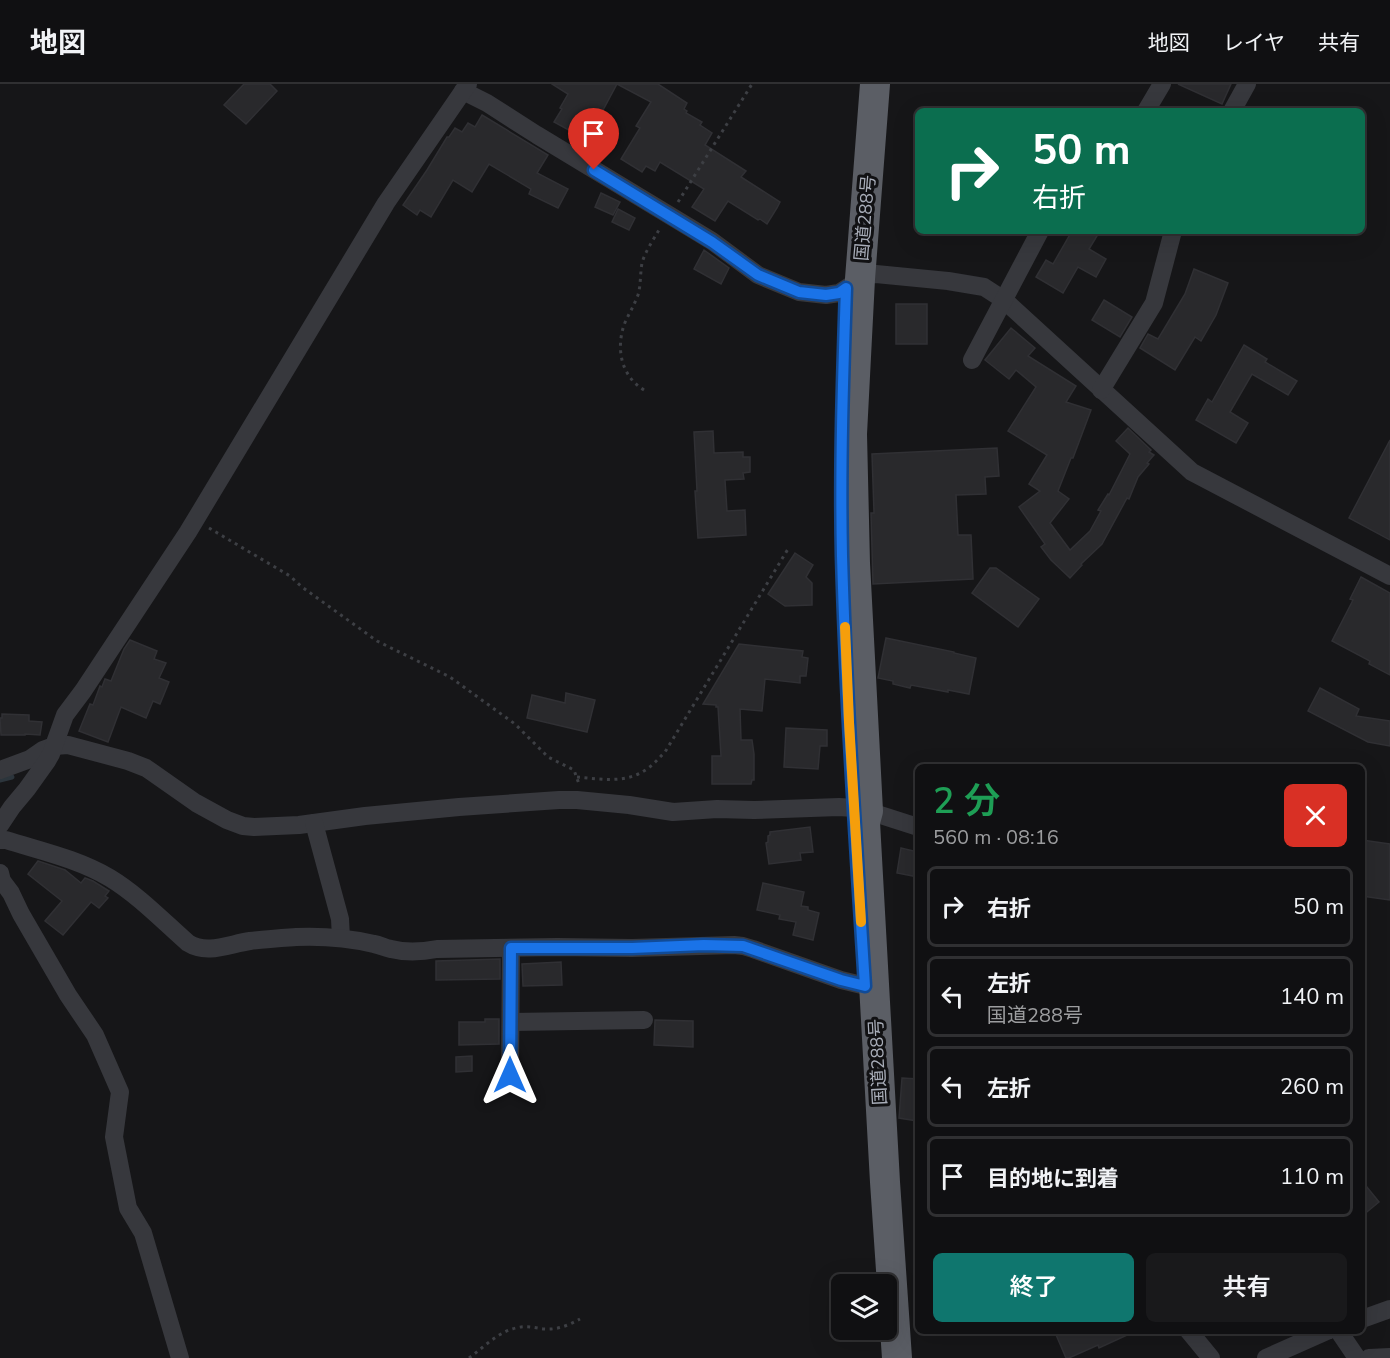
<!DOCTYPE html>
<html lang="ja">
<head>
<meta charset="utf-8">
<style>
	body { margin:0; font-family:"Nunito Sans","Noto Sans JP",sans-serif; background:#19191b; color:#f1f3f6; height:100vh; display:flex; flex-direction:column; font-size:22px; white-space:nowrap }
	* { box-sizing:border-box; margin:0 }
	p { font-size:20px; color:#9c9d9f }
	.icon { flex:none; width:33px; height:33px; fill:none; stroke:currentColor; stroke-width:2; stroke-linecap:round; stroke-linejoin:round }
	.map { position:relative; flex:1; overflow:hidden }
	.sheet { position:absolute; left:915px; top:680px; width:450px; height:570px; display:flex; flex-direction:column; background:#101012; border-radius:9px; box-shadow:0 6px 24px #0002,0 0 0 2px #303032 }
	.sheet>* { flex:none }
	.hud { position:absolute; left:915px; top:24px; width:450px; height:126px; border-radius:9px; box-shadow:0 6px 24px #0002,0 0 0 2px #303032; background:#0b6e4f; color:#fff; overflow:hidden }
	.controls { position:absolute; left:831px; top:1190px; display:grid; gap:12px }
	.controls a { display:grid; place-items:center; width:66px; height:66px; border-radius:9px; background:#101012; box-shadow:0 6px 24px #0002,0 0 0 2px #303032; font-size:30px }
	.pin { position:absolute; display:grid; place-items:center; width:51px; height:51px; color:#fff; margin:-62px -26px; border-radius:50% 50% 50% 0; rotate:-45deg; box-shadow:0 0 6px #0007 }
	.pin .icon { rotate:45deg }
	.me { position:absolute; width:66px; margin:-33px; rotate:0deg; stroke-linejoin:round; filter:drop-shadow(0 0 4px #0008) }
	.turn { display:flex; align-items:center; gap:21px; height:126px; padding:0 18px; font-size:27px }
	.turn .icon { width:78px; height:78px; stroke-width:2.5 }
	.turn b { display:block; font-size:42px; line-height:51px }
	.round { display:grid; place-items:center; flex:none; width:63px; height:63px; border-radius:9px; background:#19191b }
	.headline { display:flex; align-items:center; justify-content:space-between; height:102px; padding:0 18px }
	h1 { font-size:36px; font-weight:600; line-height:45px; color:#1e9e55 }
	.action { display:flex; gap:12px; margin-top:auto; padding:12px 18px }
	.action a { flex:1; height:69px; border-radius:9px; background:#0f766e; color:#fff; font-size:24px; font-weight:600; line-height:69px; text-align:center }
	.action a+a { background:#19191b; color:#f1f3f6 }
	ul { padding:0; list-style:none }
	li { display:flex; align-items:center; gap:18px; height:81px; margin:0 12px 9px; padding:0 6px; border:3px solid #303032; border-radius:9px }
	li div { flex:1 }
	li b { display:block; font-size:22px }
	li em { font-style:normal }
	header { display:flex; align-items:center; gap:36px; box-sizing:border-box; height:84px; padding:0 30px; background:#101012; border-bottom:2px solid #303032 }
	header strong { font-size:28px }
	nav { display:flex; gap:33px; margin-inline-start:auto; font-size:21px }
	.map>svg:first-child { display:block }
</style>
</head>
<body>
<header>
<strong>地図</strong>
<nav><a>地図</a><a>レイヤ</a><a>共有</a></nav>
</header>
<div class="map">
<svg width="1390" height="1274" viewBox="0 0 1390 1274">
	<rect width="100%" height="100%" fill="#161618"/>
	<g fill="none" stroke-linecap="round" stroke-linejoin="round">
		<!-- stream -->
		<polyline stroke="#2c353c" stroke-width="5" points="0,696 12,693"/>
	</g>
	<!-- building -->
	<g fill="#29292c" stroke="#303034" stroke-width="1.5">
		<polygon points="244,0 270,0 277,7 246,40 224,21"/>
		<polygon points="552,0 658,0 687,19 684,25 687,27 686,29 702,38 700,41 712,49 705,61 746,87 741,93 780,118 777,124 767,140 760,135 758,136 728,117 715,137 692,123 704,105 660,78 655,87 646,82 642,88 621,75 640,44 636,42 651,18 617,0 587,56 554,38 562,25 560,24 568,10"/>
		<polygon points="1178,0 1231,0 1222,20"/>
		<polygon points="482,31 548,71 537,89 568,105 558,124 529,110 531,105 489,80 472,108 453,96 431,133 420,126 417,131 403,121 427,86 447,53 449,53 455,44 462,48 468,39 475,43"/>
		<polygon points="601,109 620,118 613,131 595,123"/>
		<polygon points="618,125 635,134 629,146 612,138"/>
		<polygon points="1072,147 1100,147 1089,165 1106,175 1096,193 1078,183 1063,209 1036,193 1046,176 1053,180"/>
		<polygon points="704,166 729,184 721,200 694,185"/>
		<polygon points="1194,185 1228,199 1216,231 1201,257 1195,253 1175,286 1140,264 1148,250 1158,255 1185,210"/>
		<polygon points="1104,216 1132,233 1120,253 1092,236"/>
		<rect x="896" y="220" width="31" height="40"/>
		<polygon points="1011,244 1035,264 1028,272 1076,302 1066,318 1091,326 1073,374 1071,374 1058,407 1069,415 1050,439 1070,466 1090,447 1101,427 1098,426 1108,410 1109,411 1130,370 1116,357 1128,344 1151,366 1149,368 1154,371 1147,379 1149,380 1138,393 1129,415 1127,414 1102,460 1081,480 1082,481 1070,494 1051,476 1041,463 1045,460 1019,423 1040,407 1029,400 1047,371 1008,347 1036,303 1016,286 1009,295 985,276"/>
		<polygon points="1244,261 1267,275 1265,278 1297,297 1288,311 1252,290 1230,328 1248,339 1236,359 1196,336 1208,315 1212,318"/>
		<polygon points="713,347 714,369 743,368 743,373 750,373 750,388 743,389 744,395 725,396 727,427 745,426 746,451 698,454 695,407 697,407 694,348"/>
		<polygon points="1390,356 1390,456 1349,434"/>
		<polygon points="997,364 999,392 985,393 986,410 956,411 958,451 971,451 973,495 873,500 871,429 874,429 872,370"/>
		<polygon points="795,469 813,481 806,493 812,499 812,521 785,522 768,510"/>
		<polygon points="990,484 996,484 1039,515 1018,543 972,509"/>
		<polygon points="1361,493 1390,509 1390,591 1369,580 1370,577 1332,557 1353,516 1350,515"/>
		<polygon points="886,554 954,568 954,569 976,574 969,610 948,606 948,608 911,601 910,604 893,600 893,597 878,594"/>
		<polygon points="130,556 157,567 154,575 166,579 159,594 169,598 160,620 153,617 146,634 121,623 108,658 79,647 90,620 93,621 100,602 102,603 105,595 111,597 124,565"/>
		<polygon points="739,560 803,567 802,573 808,574 806,592 800,592 800,599 765,595 762,627 740,625 741,656 752,656 754,670 754,696 752,696 751,700 712,700 712,672 721,672 718,623 716,623 716,621 703,620"/>
		<polygon points="1320,604 1359,625 1356,632 1390,637 1390,662 1368,658 1308,627"/>
		<polygon points="566,609 595,616 587,648 527,634 532,611 565,619"/>
		<polygon points="2,630 29,631 29,637 42,638 40,651 25,650 25,651 1,651 0,634 2,634"/>
		<polygon points="786,644 827,646 827,662 820,662 818,685 784,683"/>
		<polygon points="810,743 813,768 800,769 801,776 769,780 766,759 768,758 768,752 770,751 770,748"/>
		<polygon points="1362,756 1390,760 1390,816 1362,812"/>
		<polygon points="901,764 918,768 918,793 897,789"/>
		<polygon points="38,777 65,786 81,799 85,794 93,797 109,807 105,812 108,814 99,824 91,818 63,851 45,837 62,817 28,790"/>
		<polygon points="763,799 804,808 801,822 808,823 808,826 819,829 813,856 793,851 796,838 779,835 780,831 757,826"/>
		<polygon points="500,875 500,895 436,896 436,877"/>
		<polygon points="561,878 562,901 523,902 522,880"/>
		<polygon points="485,935 499,935 499,960 459,961 459,938 485,938"/>
		<polygon points="655,936 693,937 693,963 654,961"/>
		<polygon points="472,972 472,987 456,988 456,973"/>
		<polygon points="902,994 918,995 918,1037 899,1034"/>
		<polygon points="1362,1097 1379,1118 1362,1132"/>
		<polygon points="1054,1246 1138,1246 1099,1264 1098,1261 1069,1274 1066,1274"/>
	</g>
	<g fill="none" stroke-linecap="round" stroke-linejoin="round">
		<!-- path -->
		<g stroke="#3d3f44" stroke-width="3" stroke-dasharray="3 4.5" stroke-linecap="butt">
			<polyline points="678,118 752,0"/>
			<path d="M644 306C621 292 616 265 624 241 628 231 634 222 638 211 641 201 640 190 642 179 645 168 653 156 659 146"/>
			<polyline points="209,444 290,492 302,503 377,557 450,593 515,640 548,673 574,686 579,700"/>
			<path d="M577 693C601 695 626 700 647 685 654 680 659 674 665 668L788 465"/>
			<path d="M469 1274C484 1263 498 1248 516 1244 526 1241 535 1244 544 1245 558 1246 569 1241 580 1235"/>
		</g>
		<!-- minor -->
		<g stroke="#37383d" stroke-width="18">
			<polyline points="463,7 487,19 537,51 712,157 758,191 799,208 826,211 839,209 865,192 876,190 948,197 984,203 1004,216 1192,388 1390,492"/>
			<polyline points="1146,27 1162,0"/>
			<polyline points="1232,27 1247,0"/>
			<polyline points="972,276 1040,147"/>
			<polyline points="1101,306 1154,219 1173,147"/>
			<polyline points="0,686 30,675 43,666 54,662 68,661 128,677 146,684 196,719 227,736 243,742 254,743 299,741 365,732 459,723 559,716 577,716 629,721 673,728 717,725 754,726 839,723 854,724"/>
			<polyline points="868,727 918,743"/>
			<polyline points="314,739 340,835 341,854"/>
			<polyline points="0,741 12,723 27,705 47,677 51,670 65,631 83,607 188,448 386,119 468,0"/>
			<path d="M0 756H6C41 767 78 775 110 794 138 811 163 837 188 859 207 871 229 860 250 857 265 855 281 854 296 853 321 852 349 854 374 860 380 861 385 864 391 865 407 869 421 868 437 865L557 863 632 864 734 861 743 862 753 865 841 896 874 904"/>
			<polyline points="0,789 2,797 11,809 21,830 68,911 95,951 120,1008 114,1053 128,1124 143,1149 180,1274"/>
			<polyline points="511,938 644,936"/>
			<polyline points="510,991 511,864"/>
			<polyline points="1362,1235 1390,1225"/>
			<polyline points="1188,1246 1211,1274"/>
			<polyline points="1338,1246 1357,1274"/>
			<polyline points="1266,1274 1329,1246"/>
			<polyline points="1369,1274 1390,1273"/>
		</g>
		<!-- trunk -->
		<polyline stroke="#5b5e65" stroke-width="30" points="875,0 860,195 852,350 855,479 868,727 865,738 885,1098 897,1274"/>
	</g>
	<g fill="none" stroke-linecap="round" stroke-linejoin="round">
		<!-- route casing -->
		<g stroke="#114b97" stroke-width="15">
			<path id="route" d="M510 991 511 864H632L704 861 743 862 841 896 865 902C856 759 846 615 842 472 840 382 843 293 846 204L839 209 826 211 799 208 758 191 712 158 594 86"/>
		</g>
		<!-- route -->
		<use href="#route" stroke="#1a73e8" stroke-width="10"/>
		<!-- slow -->
		<polyline stroke="#f59e0b" stroke-width="10" points="845,543 849,638 861,838"/>
	</g>
	<g text-anchor="middle" stroke-width="6" stroke-linejoin="round" paint-order="stroke">
		<!-- street labels -->
		<g font-size="18" fill="#a8adb8" stroke="#111113">
			<text transform="translate(865 134) rotate(-85)" y="6">国道288号</text>
			<text transform="translate(878 978) rotate(-93)" y="6">国道288号</text>
		</g>
	</g>
</svg>
<div class="controls">
<a><svg class="icon" aria-label="layers" viewBox="0 0 24 24"><path d="M12 4l9 5-9 5-9-5zM3 14l9 5 9-5"/></svg></a>
</div>
<div class="pin" style="left:594px;top:86px;background:#d93025"><svg class="icon" aria-label="arrive" viewBox="0 0 24 24"><path d="M6 21V4h12l-3 4 3 4H6"/></svg></div>
<svg class="me" style="left:510px;top:991px" viewBox="-20 -20 40 40"><path d="M0-17L14 15 0 8-14 15z" fill="#1a73e8" stroke="#fff" stroke-width="4"/></svg>
<div class="hud">
<div class="turn"><svg class="icon" aria-label="right" viewBox="0 0 24 24"><path d="M7 20v-9h11M14 6l5 5-5 5"/></svg><div><b>50 m</b>右折</div></div>
</div>
<section class="sheet">
<div class="headline"><div><h1>2 分</h1><p>560 m · 08:16</p></div><a class="round" style="background:#d93025;color:#fff"><svg class="icon" aria-label="close" viewBox="0 0 24 24"><path d="M6 6l12 12M18 6L6 18"/></svg></a></div>
<ul>
<li><svg class="icon" aria-label="right" viewBox="0 0 24 24"><path d="M7 20v-9h11M14 6l5 5-5 5"/></svg><div><b>右折</b></div><em>50 m</em></li>
<li><svg class="icon" aria-label="left" viewBox="0 0 24 24"><path d="M17 20v-9H6M10 6l-5 5 5 5"/></svg><div><b>左折</b><p>国道288号</p></div><em>140 m</em></li>
<li><svg class="icon" aria-label="left" viewBox="0 0 24 24"><path d="M17 20v-9H6M10 6l-5 5 5 5"/></svg><div><b>左折</b></div><em>260 m</em></li>
<li><svg class="icon" aria-label="arrive" viewBox="0 0 24 24"><path d="M6 21V4h12l-3 4 3 4H6"/></svg><div><b>目的地に到着</b></div><em>110 m</em></li>
</ul>
<div class="action"><a>終了</a><a>共有</a></div>
</section>
</div>
</body>
</html>
